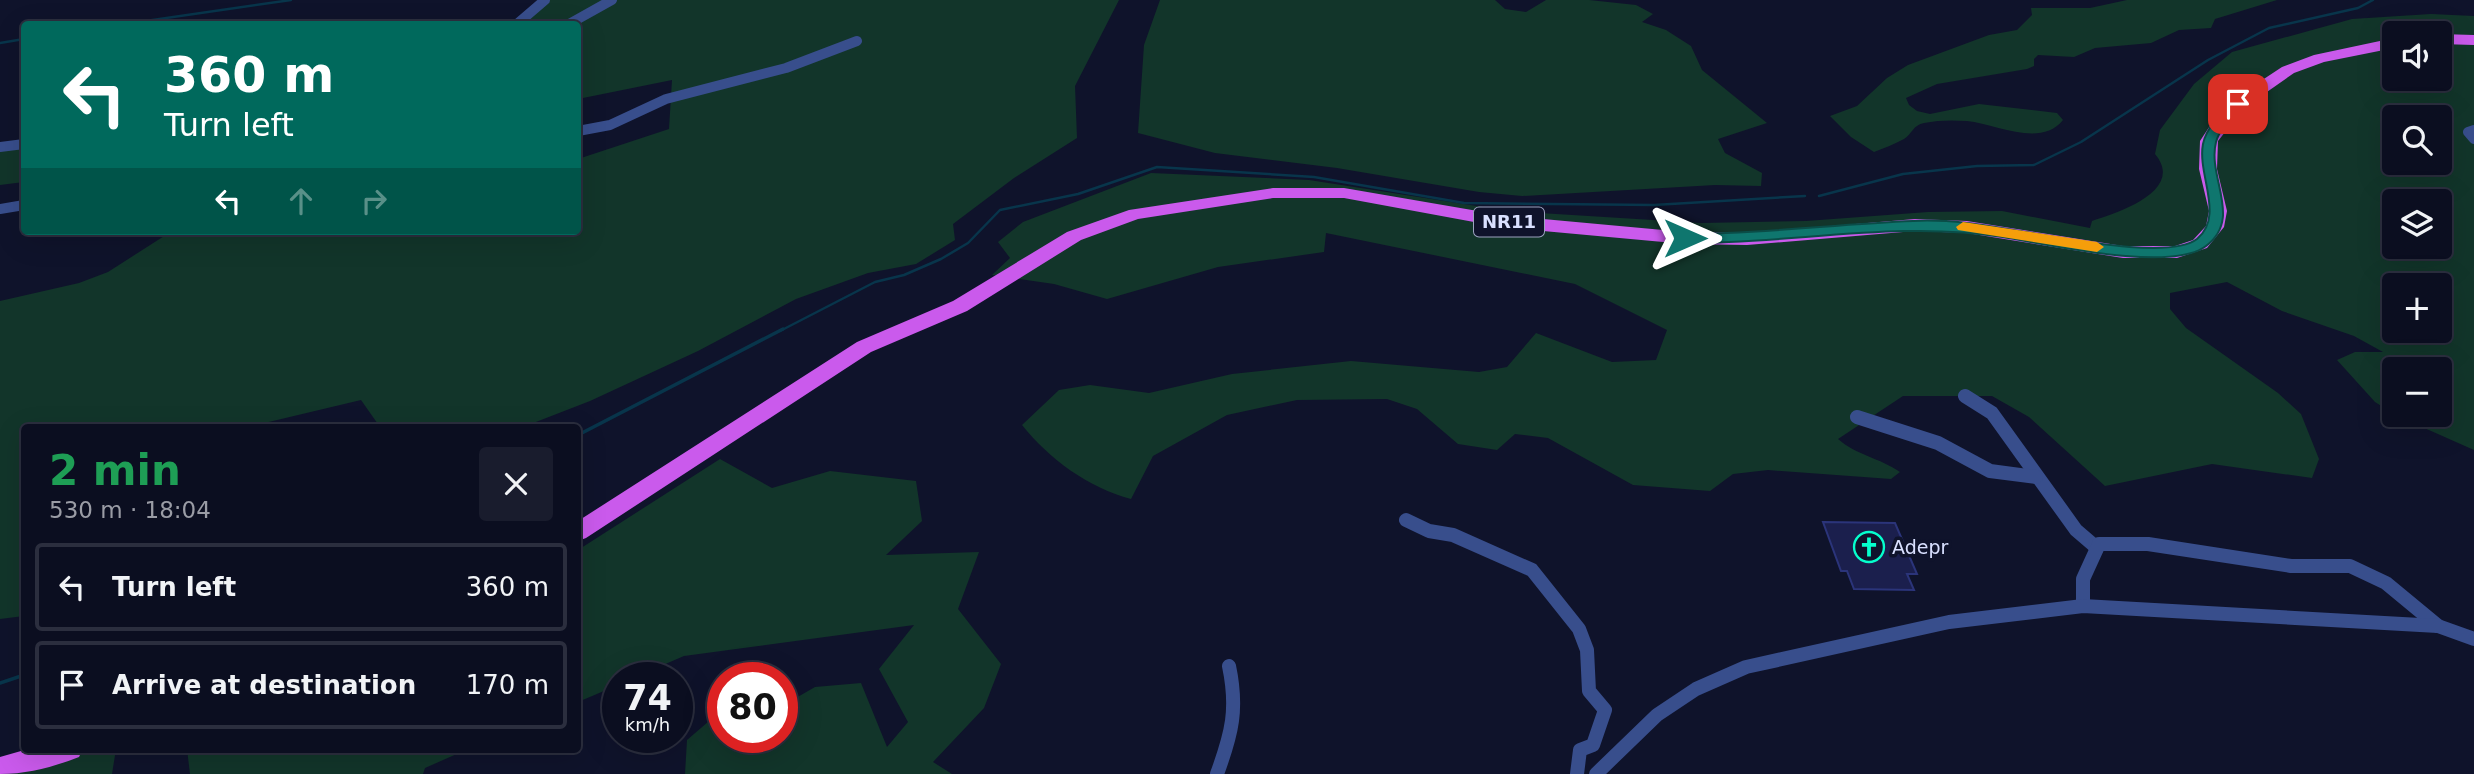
<!DOCTYPE html>
<html lang="en">
<head>
<meta charset="utf-8">
<style>
	body { margin:0; font-family:"DejaVu Sans",sans-serif; background:#191c2d; color:#f1f3f6; height:100vh; display:flex; flex-direction:column; font-size:26px; white-space:nowrap }
	* { box-sizing:border-box; margin:0 }
	p { font-size:23px; color:#9a9ca5 }
	.icon { flex:none; width:38px; height:38px; fill:none; stroke:currentColor; stroke-width:2; stroke-linecap:round; stroke-linejoin:round }
	.map { position:relative; flex:1; overflow:hidden }
	.side { position:absolute; left:21px; top:424px; width:560px; height:329px; display:flex; flex-direction:column; background:#0b0e20; border-radius:7px; box-shadow:0 7px 28px #0002,0 0 0 2px #2b2e3e }
	.side>* { flex:none }
	.banner { position:absolute; left:21px; top:21px; width:560px; height:214px; border-radius:7px; box-shadow:0 7px 28px #0002,0 0 0 2px #2b2e3e; background:#00695c; color:#fff; overflow:hidden }
	.tools { position:absolute; left:2382px; top:21px; display:grid; gap:14px }
	.tools a { display:grid; place-items:center; width:70px; height:70px; border-radius:7px; background:#0b0e20; box-shadow:0 7px 28px #0002,0 0 0 2px #2b2e3e; font-size:35px }
	.speed { position:absolute; left:602px; top:662px; display:flex; gap:14px; font-size:35px; font-weight:700; text-align:center }
	.speed>* { display:grid; place-content:center; width:91px; height:91px; border-radius:50%; background:#0b0e20; box-shadow:0 7px 28px #0002,0 0 0 2px #2b2e3e; line-height:1 }
	.speed small { font-size:18px; font-weight:400 }
	.speed .limit { border:10px solid #d22; background:#fff; color:#111 }
	.pin { position:absolute; display:grid; place-items:center; width:60px; height:60px; color:#fff; margin:-30px; border-radius:14px; box-shadow:0 4px 10px #0006 }
	.me { position:absolute; width:77px; margin:-38px; rotate:90deg; stroke-linejoin:round; filter:drop-shadow(0 0 5px #0008) }
	.turn { display:flex; align-items:center; gap:24px; height:147px; padding:0 28px; font-size:32px }
	.turn .icon { width:91px; height:91px; stroke-width:2.5 }
	.turn b { display:block; font-size:49px; line-height:60px }
	.lanes { display:flex; align-items:center; height:66px; padding:0 28px; background:#0003; justify-content:center; gap:35px; direction:ltr }
	.lanes .off { opacity:.35 }
	.round { display:grid; place-items:center; flex:none; width:74px; height:74px; border-radius:7px; background:#191c2d }
	.overview { display:flex; align-items:center; justify-content:space-between; height:119px; padding:0 28px }
	h1 { font-size:42px; font-weight:700; line-height:52px; color:#1e9e55 }
	ul { padding:0; list-style:none }
	li { display:flex; align-items:center; gap:21px; height:88px; margin:0 14px 10px; padding:0 14px; border:4px solid #2b2e3e; border-radius:7px }
	li div { flex:1 }
	li b { display:block; font-size:26px }
	li em { font-style:normal }
	.map>svg:first-child { display:block }
</style>
</head>
<body>
<div class="map">
<svg width="2474" height="774" viewBox="0 0 2474 774">
	<rect width="100%" height="100%" fill="#0f132b"/>
	<!-- green -->
	<g fill="#12352a" fill-rule="evenodd">
		<polygon points="545,0 1119,0 1075,86 1077,138 1014,178 953,224 955,240 916,264 868,273 796,299 698,351 590,401 523,427 380,427 361,400 248,427 24,427 24,616 0,619 0,301 79,283 108,272 172,231 578,231 578,159 669,129 672,80 578,99 578,24 517,24"/>
		<polygon points="1160,0 1495,0 1505,9 1526,12 1546,0 1589,0 1636,5 1653,14 1642,22 1666,30 1691,46 1702,70 1767,123 1718,139 1725,153 1762,173 1761,186 1715,185 1522,196 1479,192 1337,168 1215,153 1138,133 1144,45"/>
		<path d="M2127 0H2277L2215 19 2211 28 2179 30 2151 43 2095 48 2074 57 2038 55 2034 59V66L2027 69 1937 84 1906 98 1909 105 1917 111 1930 114 1979 104 2057 113 2063 120C2041 148 1996 124 1967 121 1953 120 1938 120 1924 123 1913 125 1912 134 1904 139 1895 144 1884 148 1874 152L1851 137 1830 116 1857 106 1887 78 1908 65 1989 35 2017 30 2032 15 2031 8H2090Z"/>
		<path d="M2431 14 2474 16V450L2395 415H2440V369H2394V414L2375 402 2337 360 2355 352H2383L2354 336 2282 311 2227 282 2170 293V309L2186 328 2278 393 2301 414 2319 459 2312 478 2212 464 2105 486 2029 417 1992 396H1903L1838 439C1856 455 1880 458 1900 472L1891 479 1768 470 1733 474 1710 491 1633 485 1548 438 1515 434 1497 450 1458 444 1417 409 1387 399 1297 400 1227 415 1153 456 1131 499C1089 488 1049 459 1022 425L1059 390 1090 385 1149 393 1232 374 1351 361 1479 372 1507 367 1536 333 1612 362 1656 360 1667 330 1575 284 1326 233 1324 252 1218 267 1107 299 1054 284 992 275 1010 258 998 242 1023 222 1151 173 1309 180 1509 211 1701 223 1806 221 1928 212 2002 211 2090 228 2092 221C2117 213 2186 191 2155 154L2160 130 2194 84 2232 52 2352 19ZM2394 33H2440V79H2394ZM2394 117H2440V163H2394ZM2394 201H2440V247H2394ZM2394 285H2440V331H2394Z"/>
		<polygon points="24,144 24,182 0,185 0,147"/>
		<polygon points="720,459 772,488 830,471 916,481 922,521 886,555 979,552 958,609 1001,664 984,708 933,762 952,774 685,774 687,740 723,709 723,737 782,737 782,706 815,687 861,683 887,747 908,722 879,669 914,625 684,656 635,677 618,677 618,685 578,702 578,550"/>
		<polygon points="70,749 116,749 112,774 0,774 0,769"/>
		<polygon points="187,749 468,749 425,768 423,774 190,774"/>
	</g>
	<g fill="none" stroke-linecap="round" stroke-linejoin="round">
		<!-- stream-far1 -->
		<g stroke="#08354b" stroke-width="2.5">
			<polyline points="125,24 291,0"/>
			<polyline points="0,43 24,39"/>
			<polyline points="1819,196 1903,174 1977,166 2034,165 2081,142 2208,60 2269,28 2358,8 2373,0"/>
			<polyline points="780,331 875,282 904,275 941,259 968,243 1000,210 1078,194 1157,167 1314,177 1464,203 1654,205 1805,196"/>
		</g>
		<!-- stream -->
		<g stroke="#08354b" stroke-width="3.5">
			<polyline points="578,435 783,329"/>
			<polyline points="0,683 24,675"/>
		</g>
	</g>
	<!-- building -->
	<polygon fill="#1b1f4d" stroke="#2b347a" stroke-width="2" points="1823,522 1895,523 1917,574 1907,574 1914,590 1854,589 1847,571 1841,571"/>
	<g fill="none" stroke-linecap="round" stroke-linejoin="round">
		<!-- minor-far1 -->
		<g stroke="#384e8c" stroke-width="10">
			<polyline points="517,24 545,0"/>
			<polyline points="569,24 612,0"/>
			<polyline points="2474,130 2468,132 2474,139"/>
			<polyline points="578,131 610,125 666,99 786,68 857,41"/>
			<polyline points="0,147 24,144"/>
			<polyline points="0,209 24,205"/>
		</g>
		<!-- minor -->
		<g stroke="#384e8c" stroke-width="14">
			<polyline points="1965,396 1992,413 2076,530 2097,548"/>
			<polyline points="1857,417 1938,443 1990,471 2036,477"/>
			<polyline points="1406,520 1429,531 1453,535 1532,570 1579,629 1587,650 1589,691 1605,710 1593,745 1580,750 1577,774"/>
			<polyline points="2083,606 2083,579 2099,544 2148,544 2291,566 2350,566 2386,583 2438,626"/>
			<path d="M1217 774C1232 733 1238 709 1229 666"/>
			<polyline points="1596,774 1657,715 1696,689 1746,667 1949,622 2083,606 2438,626 2474,639"/>
		</g>
		<!-- trunk -->
		<g fill="#ca5aec" fill-rule="evenodd">
			<polygon points="2440,34 2474,35 2474,45 2440,44"/>
			<polygon points="2394,38 2394,48 2324,62 2294,73 2244,108 2218,141 2217,169 2227,211 2224,227 2207,248 2177,258 2123,258 1967,233 1915,231 1747,245 1685,244 1501,227 1344,198 1273,198 1138,219 1081,240 967,311 871,352 586,538 578,541 578,521 857,342 953,301 1067,232 1129,210 1273,188 1344,188 1501,215 1685,232 1747,233 1915,219 1967,221 2123,246 2175,246 2193,240 2206,226 2209,211 2199,169 2200,141 2217,115 2232,100 2282,67 2314,55"/>
			<path d="M28 749H83L79 757C53 767 28 774 0 774V757Z"/>
		</g>
	</g>
	<!-- route -->
	<path fill="#0f766e" stroke="#0a4d48" stroke-width="2" d="M2233 101 2244 104C2235 116 2220 127 2216 142 2207 178 2243 218 2206 246 2171 273 2046 244 2003 237 1897 220 1791 244 1685 243L1678 238 1685 234C1762 234 1837 224 1913 221 1949 219 1984 225 2019 231 2055 236 2169 261 2197 239 2225 216 2197 175 2203 144 2206 128 2222 112 2233 101Z"/>
	<!-- slow -->
	<polygon fill="#f59e0b" points="1963,222 2097,242 2104,247 2097,252 1958,230 1956,227"/>
	<!-- icons -->
	<defs>
		<g id="church-ring" transform="scale(1.575)"><circle r="9.5" fill="#0f132b" stroke="#05ffcd" stroke-width="1.5"/><path d="M-1.2-6h2.4v3.5h3.3v2.4h-3.3V6h-2.4V-.1h-3.3v-2.4h3.3Z" fill="#05ffcd"/></g>
	</defs>
	<g fill-rule="evenodd">
		<use href="#church-ring" x="1869" y="547"/>
	</g>
	<g text-anchor="middle" stroke-width="7" stroke-linejoin="round" paint-order="stroke">
		<!-- shield labels -->
		<rect fill="#0f132b" stroke="#9ca2bf" stroke-width="2" x="1474" y="207.5" width="70" height="29" rx="5"/>
		<g font-size="18" font-weight="bold" fill="#d9e0ff">
			<text x="1509" y="228">NR11</text>
		</g>
		<!-- poi labels -->
		<g font-size="19" fill="#d9e0ff" stroke="#0f132b" text-anchor="start">
			<text x="1892" y="554">Adepr</text>
		</g>
	</g>
</svg>
<div class="tools">
<a><svg class="icon" aria-label="sound" viewBox="0 0 24 24"><path d="M4 9h4l5-4v14l-5-4H4zM17 9q2 3 0 6"/></svg></a>
<a><svg class="icon" aria-label="search" viewBox="0 0 24 24"><circle cx="10" cy="10" r="6"/><path d="M15 15l6 6"/></svg></a>
<a><svg class="icon" aria-label="layers" viewBox="0 0 24 24"><path d="M12 4l9 5-9 5-9-5zM3 14l9 5 9-5"/></svg></a>
<a>+</a>
<a>−</a>
</div>
<div class="speed"><div>74<small>km/h</small></div><div class="limit">80</div></div>
<div class="pin" style="left:2238px;top:104px;background:#d93025"><svg class="icon" aria-label="arrive" viewBox="0 0 24 24"><path d="M6 21V4h12l-3 4 3 4H6"/></svg></div>
<svg class="me" style="left:1685px;top:238px" viewBox="-20 -20 40 40"><path d="M0-17L14 15 0 8-14 15z" fill="#0f766e" stroke="#fff" stroke-width="4"/></svg>
<div class="banner">
<div class="turn"><svg class="icon" aria-label="left" viewBox="0 0 24 24"><path d="M17 20v-9H6M10 6l-5 5 5 5"/></svg><div><b>360 m</b>Turn left</div></div>
<div class="lanes"><svg class="icon" aria-label="left" viewBox="0 0 24 24"><path d="M17 20v-9H6M10 6l-5 5 5 5"/></svg><svg class="icon off" aria-label="ahead" viewBox="0 0 24 24"><path d="M12 20V5M6 11l6-6 6 6"/></svg><svg class="icon off" aria-label="right" viewBox="0 0 24 24"><path d="M7 20v-9h11M14 6l5 5-5 5"/></svg></div>
</div>
<section class="side">
<div class="overview"><div><h1>2 min</h1><p>530 m · 18:04</p></div><a class="round"><svg class="icon" aria-label="close" viewBox="0 0 24 24"><path d="M6 6l12 12M18 6L6 18"/></svg></a></div>
<ul>
<li><svg class="icon" aria-label="left" viewBox="0 0 24 24"><path d="M17 20v-9H6M10 6l-5 5 5 5"/></svg><div><b>Turn left</b></div><em>360 m</em></li>
<li><svg class="icon" aria-label="arrive" viewBox="0 0 24 24"><path d="M6 21V4h12l-3 4 3 4H6"/></svg><div><b>Arrive at destination</b></div><em>170 m</em></li>
</ul>
</section>
</div>
</body>
</html>
